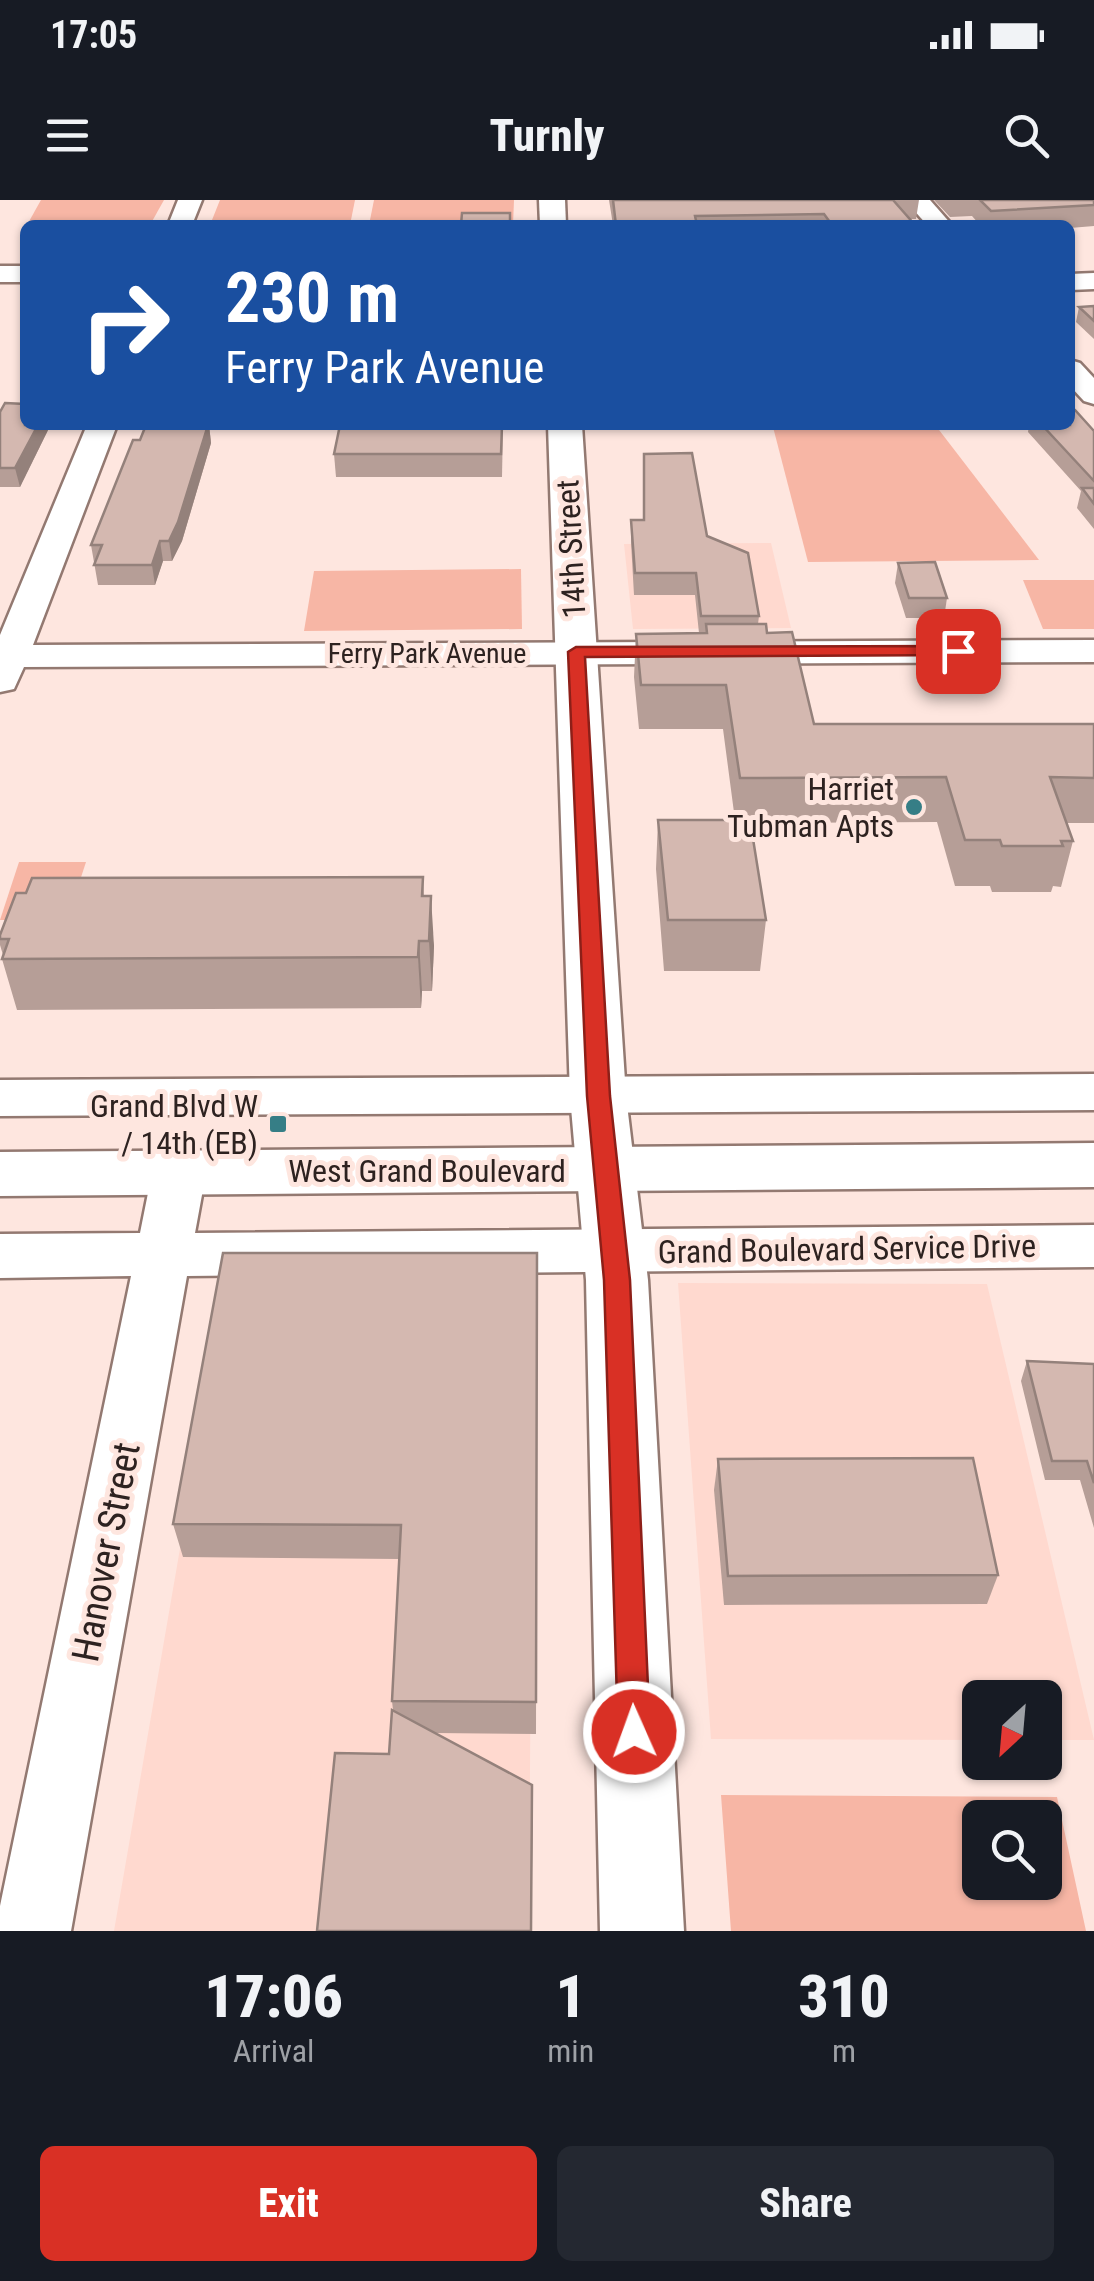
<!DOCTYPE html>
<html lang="en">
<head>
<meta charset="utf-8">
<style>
	body { margin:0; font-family:"Roboto Condensed",sans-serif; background:#242831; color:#f1f3f6; height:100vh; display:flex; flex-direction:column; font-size:38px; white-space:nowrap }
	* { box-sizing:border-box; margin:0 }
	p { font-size:32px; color:#9ea1a6 }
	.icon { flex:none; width:55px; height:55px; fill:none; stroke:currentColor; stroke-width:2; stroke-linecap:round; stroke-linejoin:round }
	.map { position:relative; height:1731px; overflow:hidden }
	.details { display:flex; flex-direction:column; background:#171b24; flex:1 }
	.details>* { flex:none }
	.hud { position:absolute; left:20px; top:20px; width:1055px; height:210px; border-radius:15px; box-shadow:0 2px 8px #0004; background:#1a4fa0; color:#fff; overflow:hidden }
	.needle { width:65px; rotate:206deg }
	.controls { position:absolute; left:962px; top:1480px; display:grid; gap:20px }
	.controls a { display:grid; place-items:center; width:100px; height:100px; border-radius:15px; background:#171b24; box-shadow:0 2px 8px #0004; font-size:50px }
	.pin { position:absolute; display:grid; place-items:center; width:85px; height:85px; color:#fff; margin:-42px; border-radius:20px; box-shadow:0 5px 15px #0006 }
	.me { position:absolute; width:110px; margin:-55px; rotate:358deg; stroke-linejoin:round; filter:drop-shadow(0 0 8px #0008) }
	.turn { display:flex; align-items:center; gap:35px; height:210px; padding:0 40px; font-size:45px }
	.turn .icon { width:130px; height:130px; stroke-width:2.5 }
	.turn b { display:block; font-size:70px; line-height:85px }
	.eta { display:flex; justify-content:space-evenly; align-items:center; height:170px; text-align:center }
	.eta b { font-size:60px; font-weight:800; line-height:70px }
	.primary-button { display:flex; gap:20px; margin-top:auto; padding:20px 40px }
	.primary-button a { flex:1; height:115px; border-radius:15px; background:#d93025; color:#fff; font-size:40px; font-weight:800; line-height:115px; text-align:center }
	.primary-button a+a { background:#242831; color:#f1f3f6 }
	.status { display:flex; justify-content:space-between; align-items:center; height:70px; padding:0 50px; background:#171b24; direction:ltr }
	.status svg { height:28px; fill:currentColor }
	header { display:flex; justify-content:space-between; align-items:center; height:130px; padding:0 40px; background:#171b24; font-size:45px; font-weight:800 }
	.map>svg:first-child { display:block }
</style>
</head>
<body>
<div class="status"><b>17:05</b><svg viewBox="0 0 49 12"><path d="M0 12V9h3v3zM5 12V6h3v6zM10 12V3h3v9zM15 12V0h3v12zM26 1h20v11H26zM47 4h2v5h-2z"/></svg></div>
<header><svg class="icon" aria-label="menu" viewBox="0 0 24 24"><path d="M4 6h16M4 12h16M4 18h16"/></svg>Turnly<svg class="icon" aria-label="search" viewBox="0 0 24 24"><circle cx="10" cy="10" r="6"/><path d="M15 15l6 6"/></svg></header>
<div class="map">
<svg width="1094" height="1731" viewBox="0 0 1094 1731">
	<rect width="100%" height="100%" fill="#fee6df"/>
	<!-- built -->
	<g fill="#ffd9cf">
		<polygon points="771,343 791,428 633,429 624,344"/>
		<polygon points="678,1083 987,1084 1094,1540 1045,1540 1045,1498 980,1498 980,1540 711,1539"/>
		<polygon points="225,1088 533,1088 529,1731 114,1731"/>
	</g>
	<!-- green -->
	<g fill="#f7b6a5" fill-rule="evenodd">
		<polygon points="41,0 164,0 150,25 27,25"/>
		<polygon points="220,0 355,0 350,25 210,25"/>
		<polygon points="374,0 514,0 513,25 369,25"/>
		<polygon points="936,226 1039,360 808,362 773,227"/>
		<polygon points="521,369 522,429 304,431 314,371"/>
		<polygon points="1023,380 1094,380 1094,429 1043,429"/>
		<polygon points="19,662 86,662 67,720 0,720"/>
		<path d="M721 1595 1057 1597 1086 1731H731ZM980 1618H1045V1682H980Z"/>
	</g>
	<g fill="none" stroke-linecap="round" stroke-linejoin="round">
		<!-- minor casing -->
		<g stroke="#937971" stroke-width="5">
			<g id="minor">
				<polygon points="178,0 202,0 192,25 168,25"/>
				<polygon points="905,0 930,0 952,25 927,25"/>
				<rect x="0" y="66" width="25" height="16"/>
				<polygon points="1094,73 1094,89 1070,90 1070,74"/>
				<polygon points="1070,160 1080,163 1094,178 1094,204 1084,201 1070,186"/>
				<polygon points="87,225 117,225 33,445 1094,440 1094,462 24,467 14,489 0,492 0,435"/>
				<polygon points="1094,874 1094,910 0,916 0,880"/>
				<polygon points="179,953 198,959 206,973 195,1033 1094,1025 1094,1067 187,1076 71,1731 0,1731 0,1706 131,1076 0,1078 0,1034 140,1033 152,973 160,959"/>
			</g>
		</g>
		<!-- tertiary casing -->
		<g stroke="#937971" stroke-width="5">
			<g id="tertiary">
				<polygon points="539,0 565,0 566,25 540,25"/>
				<polygon points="548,225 582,225 626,896 648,1080 684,1731 600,1731 586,1080 570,896"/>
			</g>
		</g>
		<!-- secondary casing -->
		<g stroke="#937971" stroke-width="5">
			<polygon id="secondary" points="1094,943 1094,987 0,996 0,952"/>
		</g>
		<!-- minor -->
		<use href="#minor" fill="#fff" fill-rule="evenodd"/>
		<!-- tertiary -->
		<use href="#tertiary" fill="#fff" fill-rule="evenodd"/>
		<!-- secondary -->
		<use href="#secondary" fill="#fff" fill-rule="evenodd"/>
	</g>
	<!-- wall -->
	<g fill="#b69e97">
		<polygon points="609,0 919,0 916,19 910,19 915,25 613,25"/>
		<polygon points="934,0 1094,0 1094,26 1070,28 1070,25 980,25 972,16 950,17"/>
		<polygon points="1094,106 1094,139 1076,122 1079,107"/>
		<polygon points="0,212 49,228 20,287 0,287"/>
		<polygon points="209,225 211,243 182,341 172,361 163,361 155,385 98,385 91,345 140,240"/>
		<polygon points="340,225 503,225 502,277 336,277 334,254"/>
		<polygon points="1029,225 1070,225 1094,231 1094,329 1077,308 1081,291 1028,232"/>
		<polygon points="644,254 707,336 759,416 758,424 767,433 814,524 1094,524 1094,623 1067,623 1073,641 1061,687 1053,686 1051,692 992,692 990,686 955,686 937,622 750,623 766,720 760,771 664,771 656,669 658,620 735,620 723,529 639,529 634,477 636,434 699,433 695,395 634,395 631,342 631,320 644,320"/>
		<polygon points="898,363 947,398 944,418 906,418 895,383"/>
		<polygon points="423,677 424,696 434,746 432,791 422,791 421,808 17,810 2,759 3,755 0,745 0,735"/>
		<polygon points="537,1053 536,1534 435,1533 533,1611 531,1731 317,1731 389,1554 393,1510 392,1501 399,1359 183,1357 173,1324"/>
		<polygon points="1027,1161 1094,1164 1094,1328 1080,1280 1045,1280 1021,1181"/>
		<polygon points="718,1259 998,1375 987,1404 724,1405 714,1290"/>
	</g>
	<!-- shaded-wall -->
	<g fill="#94817b">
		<polygon points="38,225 49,225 49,228 20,287 15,268"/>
		<polygon points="209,225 211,243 182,341 172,361 169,341"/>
		<polygon points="160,341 163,361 155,385 152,365"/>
		<polygon points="431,696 434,746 432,791 429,741"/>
		<polygon points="419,741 422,791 421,808 418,757"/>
	</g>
	<!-- building -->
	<g fill="#d4b8b0" stroke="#94817b" stroke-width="2.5">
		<polygon points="613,0 893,0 915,25 832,25 824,14 695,16 697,25 616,25"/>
		<polygon points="980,0 1094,0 1094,5 991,11"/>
		<polygon points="462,13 510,13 510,25 461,25"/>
		<polygon points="1094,106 1094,121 1079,107"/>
		<polygon points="5,203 25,204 25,225 38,225 15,268 0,268 0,212"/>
		<polygon points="1070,210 1075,210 1094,231 1094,281 1042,225 1070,225"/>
		<polygon points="146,225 208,225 178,322 169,341 160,341 152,365 94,365 102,345 91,345 133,240 140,240"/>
		<polygon points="340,225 502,225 501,254 334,254"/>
		<polygon points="692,253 707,336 748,353 759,416 701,416 696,373 635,373 631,320 644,320 644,254"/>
		<polygon points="1082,288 1094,288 1094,304"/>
		<polygon points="935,362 947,398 909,398 898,363"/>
		<polygon points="706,424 766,424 767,433 792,432 814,524 1094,524 1094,578 1050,577 1073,641 1061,641 1063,646 1002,646 1000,640 965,640 946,577 740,578 726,485 641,485 636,434 707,433"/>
		<polygon points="658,620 750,620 766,720 668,720"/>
		<polygon points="423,677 422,696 431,696 429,741 419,741 418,757 2,759 9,739 0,739 0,735 16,693 26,693 32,678"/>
		<polygon points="223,1053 537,1053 536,1502 392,1501 401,1325 173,1324"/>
		<polygon points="1027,1161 1094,1164 1094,1283 1087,1261 1052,1261"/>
		<polygon points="973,1258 998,1375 728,1376 718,1259"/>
		<polygon points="392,1510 532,1585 531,1731 317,1731 335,1553 389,1554"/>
	</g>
	<!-- route -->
	<polygon fill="#d93025" stroke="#8d1f18" stroke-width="2.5" points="958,446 964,447 964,455 585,457 610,896 630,1080 650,1532 645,1543 634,1547 622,1543 618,1532 604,1080 587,896 568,452 576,447"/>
	<!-- markers -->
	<g fill="#367e86" stroke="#fee6df" stroke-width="4">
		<circle cx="914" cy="607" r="10"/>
		<rect x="268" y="914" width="20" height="20" rx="5"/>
	</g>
	<g text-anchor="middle" stroke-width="10" stroke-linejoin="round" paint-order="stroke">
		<!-- far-street labels -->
		<g font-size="28" fill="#2d2220" stroke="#fee6df">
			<text x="427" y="463">Ferry Park Avenue</text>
		</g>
		<!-- street labels -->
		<g font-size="32" fill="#2d2220" stroke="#fee6df">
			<text transform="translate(571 349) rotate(-93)" y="11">14th Street</text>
			<text x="427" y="982">West Grand Boulevard</text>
			<text transform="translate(847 1049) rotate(-1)" y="11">Grand Boulevard Service Drive</text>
		</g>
		<!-- poi labels -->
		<g font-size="32" fill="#2d2220" stroke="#fee6df" text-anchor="end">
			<text x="894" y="600">Harriet<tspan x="894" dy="37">Tubman Apts</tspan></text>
			<text x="258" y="917">Grand Blvd W<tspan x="258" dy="37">/ 14th (EB)</tspan></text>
		</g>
		<!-- near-street labels -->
		<g font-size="38" fill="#2d2220" stroke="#fee6df">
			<text transform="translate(106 1352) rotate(-79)" y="13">Hanover Street</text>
		</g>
	</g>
</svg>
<div class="controls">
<a><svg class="needle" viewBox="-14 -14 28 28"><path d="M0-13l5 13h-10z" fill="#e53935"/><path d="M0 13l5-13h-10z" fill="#9ea1a6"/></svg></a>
<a><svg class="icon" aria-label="search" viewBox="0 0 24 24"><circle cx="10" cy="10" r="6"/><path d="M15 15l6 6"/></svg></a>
</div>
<div class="pin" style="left:958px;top:451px;background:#d93025"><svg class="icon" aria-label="arrive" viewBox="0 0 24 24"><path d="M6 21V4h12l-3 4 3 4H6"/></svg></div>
<svg class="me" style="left:634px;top:1532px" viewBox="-20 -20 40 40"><circle r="17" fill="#d93025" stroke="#fff" stroke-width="3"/><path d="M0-11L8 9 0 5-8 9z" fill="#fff"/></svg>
<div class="hud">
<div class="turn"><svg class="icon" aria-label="right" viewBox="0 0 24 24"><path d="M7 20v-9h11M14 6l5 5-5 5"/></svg><div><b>230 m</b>Ferry Park Avenue</div></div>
</div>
</div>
<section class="details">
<div class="eta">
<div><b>17:06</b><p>Arrival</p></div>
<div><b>1</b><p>min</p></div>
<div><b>310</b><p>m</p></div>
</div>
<div class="primary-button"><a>Exit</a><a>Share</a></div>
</section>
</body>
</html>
